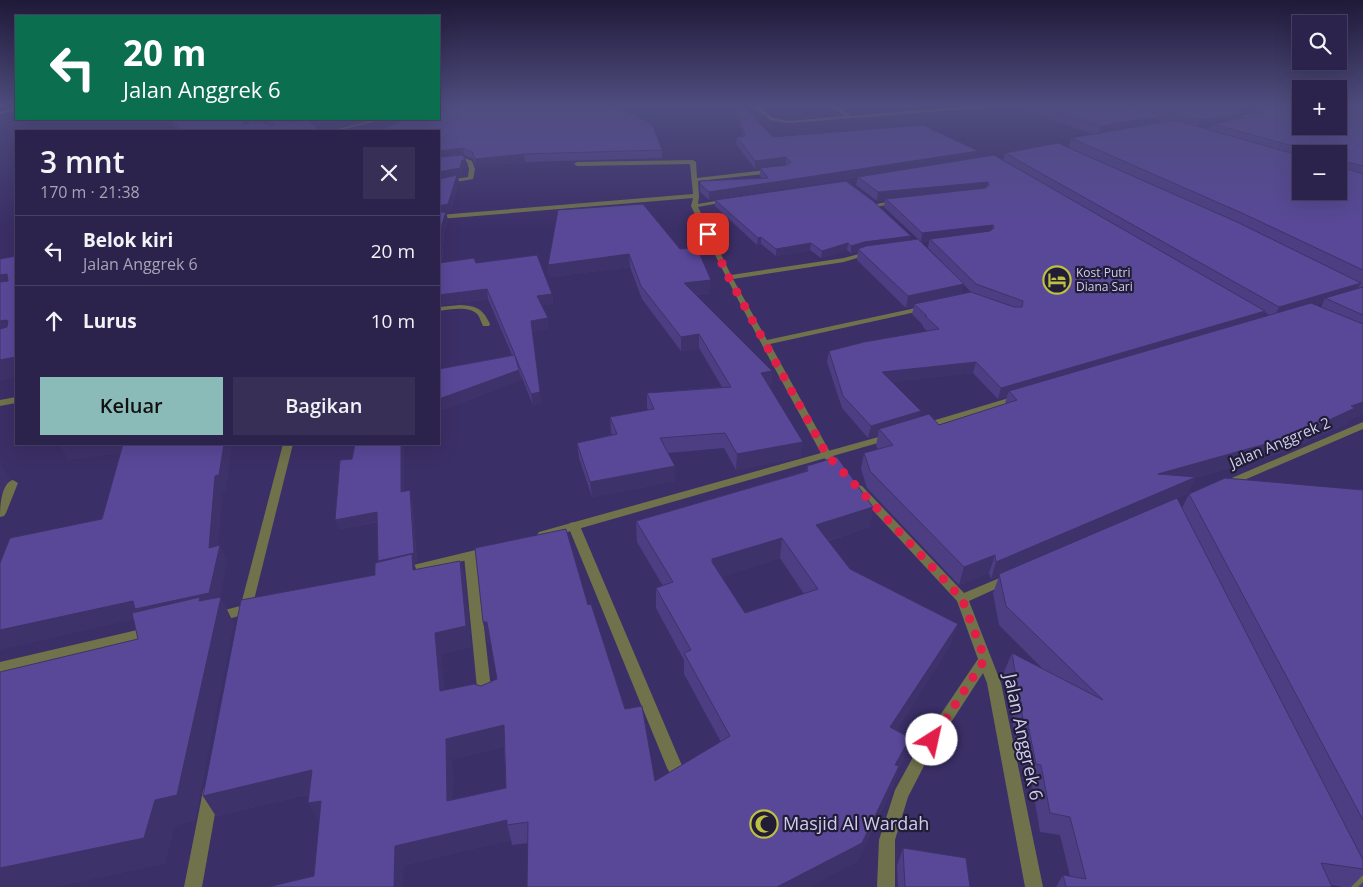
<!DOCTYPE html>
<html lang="id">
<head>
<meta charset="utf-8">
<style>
	body { margin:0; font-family:"Open Sans",sans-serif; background:#382f57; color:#f1f3f6; height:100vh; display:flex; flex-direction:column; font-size:19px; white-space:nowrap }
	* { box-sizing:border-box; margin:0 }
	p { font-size:16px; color:#a6a4b6 }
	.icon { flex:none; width:28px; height:28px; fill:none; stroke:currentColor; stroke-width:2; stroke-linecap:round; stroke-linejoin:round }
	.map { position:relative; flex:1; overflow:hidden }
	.panel { position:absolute; left:15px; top:130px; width:425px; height:315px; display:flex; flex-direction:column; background:#2c234d; border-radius:0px; box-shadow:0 5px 20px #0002,0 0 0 1px #484065 }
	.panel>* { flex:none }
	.guide { position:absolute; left:15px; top:15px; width:425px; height:105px; border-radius:0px; box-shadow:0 5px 20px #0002,0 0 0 1px #484065; background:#0b6e4f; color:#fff; overflow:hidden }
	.buttons { position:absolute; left:1292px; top:15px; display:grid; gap:10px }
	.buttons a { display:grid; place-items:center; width:55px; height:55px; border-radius:0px; background:#2c234d; box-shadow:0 5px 20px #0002,0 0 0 1px #484065; font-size:25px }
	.pin { position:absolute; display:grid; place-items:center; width:42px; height:42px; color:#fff; margin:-21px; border-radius:10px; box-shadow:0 2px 8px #0006 }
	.me { position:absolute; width:55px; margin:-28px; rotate:35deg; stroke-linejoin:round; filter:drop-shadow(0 0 4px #0008) }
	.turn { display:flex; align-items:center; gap:18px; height:105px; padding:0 25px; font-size:22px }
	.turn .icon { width:65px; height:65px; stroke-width:2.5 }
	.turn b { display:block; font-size:35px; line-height:42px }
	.round { display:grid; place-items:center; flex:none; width:52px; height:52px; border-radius:0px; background:#382f57 }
	.head { display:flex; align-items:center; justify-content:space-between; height:85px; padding:0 25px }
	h1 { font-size:30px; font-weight:600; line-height:38px }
	.primary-button { display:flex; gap:10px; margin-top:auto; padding:10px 25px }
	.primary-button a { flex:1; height:58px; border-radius:0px; background:#8bbbb9; color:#111; font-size:20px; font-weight:600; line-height:58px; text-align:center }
	.primary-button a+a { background:#382f57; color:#f1f3f6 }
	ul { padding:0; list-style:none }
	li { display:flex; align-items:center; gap:15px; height:70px; padding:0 25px; border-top:1px solid #484065 }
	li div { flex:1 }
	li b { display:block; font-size:19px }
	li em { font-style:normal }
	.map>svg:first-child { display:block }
</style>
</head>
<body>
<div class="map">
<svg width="1363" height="887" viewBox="0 0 1363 887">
	<rect width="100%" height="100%" fill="#3b2f67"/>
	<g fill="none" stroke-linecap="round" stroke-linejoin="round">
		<!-- minor -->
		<g fill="#70724b" fill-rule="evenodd">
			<polygon points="751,104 755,104 773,118 788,121 846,116 826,104 831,104 852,116 989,104 982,108 788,123 770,120"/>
			<polygon points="16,108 16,110 0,114 0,112"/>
			<polygon points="1266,113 1268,115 1244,118 1247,120 1245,121 1236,117"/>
			<polygon points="245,119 250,119 275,131 270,131"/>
			<polygon points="378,119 385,119 336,131 329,131"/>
			<polygon points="463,157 472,161 475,169 473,179 439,185 439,181 468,177 469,169 467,162 463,161 439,164 439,160"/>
			<path d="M693 160 696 162 697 178 774 169 777 171 774 173 698 181 699 196 698 204 727 199 730 201 698 207 731 275 844 258 870 251 873 253 844 262 733 279 767 340 925 306 929 308 925 310 770 344 831 454 844 469 843 471H835L822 455C777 372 732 292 691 206L693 198 439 219V215L693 194 690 164 577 166 574 164 577 162Z"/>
			<polygon points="896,200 898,201 898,203 875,207 872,205"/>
			<path d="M460 305C477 306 483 309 490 324L489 326H483C481 322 480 318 478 315 469 305 450 310 439 311V307Z"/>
			<polygon points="16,397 16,403 0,406 0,400"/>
			<polygon points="1363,422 1363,429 1228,487 1220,487 1219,485 1220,483"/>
			<polygon points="283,444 293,444 251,612 250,615 245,617 240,615 239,612"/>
			<path d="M13 480 18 483 6 513 4 516 0 517C0 506 1 483 13 480Z"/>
			<polygon points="858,485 862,486 964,593 1009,574 1013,575 1015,578 1013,581 969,601 1001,683 1043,887 1025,887 987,683 983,673 928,758 908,797 895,840 895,887 877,887 879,840 895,790 918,748 978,659 957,601 854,490 853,488"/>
			<polygon points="574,522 578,523 580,526 683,768 680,773 675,775 670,773 667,768 568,526 570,523"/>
			<polygon points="470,552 474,553 476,556 492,698 490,702 485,704 480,702 478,698 464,556 466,553"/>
			<polygon points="211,784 217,786 219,791 202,887 184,887 203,791 205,786"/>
			<polygon points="1351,861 1357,863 1363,875 1363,887 1351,887 1343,869 1345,863"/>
		</g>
		<!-- tertiary -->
		<g fill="#70724b" fill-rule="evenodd">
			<polygon points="1019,395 1024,398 1022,400 928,428 922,428 920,426 922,424"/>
			<polygon points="889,434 894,437 892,439 543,539 539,538 537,535 539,532"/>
			<polygon points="488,547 492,548 494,551 492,554 405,575 401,574 399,571 401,568 405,567"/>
			<polygon points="252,603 256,605 258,608 256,611 218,622 213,621 212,617 213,613"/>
			<polygon points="150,627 155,628 157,632 155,636 0,674 0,662"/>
		</g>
	</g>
	<!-- wall -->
	<g fill="#4d3e83" fill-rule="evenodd">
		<path d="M733 104H741L773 137 1003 161 1005 153 1069 148 1071 138 1092 134 1008 104H1363V414L1349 419 1346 424 1284 452 1195 478 1188 493 1150 510 1182 508 1189 494 1363 490V875L1351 887H1343L1331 885 1332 887H1056L1063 875 1070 876 1060 835 1040 832 1032 784 1027 783 1018 739 1015 738 1004 672 1012 653 1044 670 999 625 993 593 999 576 991 579 989 573 959 585 867 488 861 469 864 453 878 449 876 446 878 435 868 438 842 408 827 362 829 351 927 331 923 327V325L912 314 914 306 906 308 857 260 858 251 851 253 847 250 821 258 810 250 776 256 761 244 757 245 715 206V200L911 236 910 240 918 239 884 207 885 200 877 201 856 185 858 177 709 200 700 192V181L761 178 760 176V168L755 169 736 144 737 137 743 136ZM1254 112 1253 116 1242 118 1244 113ZM1301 154H1339L1301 191ZM929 241 928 248 971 292 962 294 921 242ZM1323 303 1321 307 1316 305ZM1265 312 1269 315 1262 317ZM973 373 998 399 1007 396 1005 404 939 425 919 417 921 411 892 382Z"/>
		<polygon points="167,119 239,119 244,124 270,125 268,120 280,121 324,131 178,131"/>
		<polygon points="439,131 662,150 662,158 525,162 476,167 473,159 464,155 462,156 467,168 463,168 461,176 458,177 459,183 450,212 446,213 448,220 444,233 442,263 476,263 552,294 553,304 542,305 549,328 532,332 541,403 533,405 520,373 521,380 439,411 439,369 512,355 488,299 439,305"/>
		<polygon points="558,210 710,293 695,295 772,371 771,385 769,386 801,457 736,470 724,448 668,453 675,466 675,481 592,497 579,458 577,443 612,435 611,432 610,417 648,410 647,408 647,393 722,387 699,348 681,351 642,299 630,267 549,277 548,265"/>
		<path d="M355 444H404V491L412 500 417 563H414L416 570 460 561 465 581 471 647 441 653 444 690 481 686 497 679 491 642 488 643 483 622 588 605 625 709 655 781 721 742 684 674V660L656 608V588L663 586 637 542 636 521 806 471 807 466 873 507 869 527 828 541 850 569 951 644 896 730 904 758 898 770 893 787 857 862 528 843 512 845 511 840 404 865 314 876 319 823 310 794 216 816 203 796 375 575 378 562 377 522 339 529ZM780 558 804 594 745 613 721 577ZM504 747 506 788 453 800 452 759Z"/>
		<polygon points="903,848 970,887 898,887 897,866"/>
		<polygon points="1363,882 1363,887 1358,887"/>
	</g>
	<!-- shaded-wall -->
	<g fill="#3e326a">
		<polygon points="1242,104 1282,104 1279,109 1255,109 1254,112 1244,113 1240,122 1213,124 1212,127 1196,130 1200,120 1238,114"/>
		<polygon points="1162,116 1159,126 1098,136 1101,126"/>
		<polygon points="463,148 464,155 439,159 439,151"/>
		<polygon points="978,151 976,158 709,200 709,192"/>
		<polygon points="524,154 525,162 476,167 475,159"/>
		<polygon points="786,157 786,165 755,169 755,161"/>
		<polygon points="462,160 466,160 467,168 463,168 461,176 458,177 459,183 450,212 446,213 448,220 444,233 441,273 439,263 439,172"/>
		<polygon points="988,182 986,191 886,199 885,200 877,201 878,192"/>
		<polygon points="993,225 990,235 930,239 929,241 921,242 922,233"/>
		<polygon points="911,236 910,243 858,249 858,251 851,253 851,246 864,242"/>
		<polygon points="761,237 761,244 757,245 758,238"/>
		<polygon points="811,243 810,250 776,256 776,249"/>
		<polygon points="848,243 847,250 821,258 822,251"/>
		<polygon points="629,254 630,267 549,277 548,265"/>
		<polygon points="7,274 16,290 0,294 0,275"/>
		<polygon points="711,280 710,293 684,296 684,283"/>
		<polygon points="1361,283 1355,293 1325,298 1323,303 1274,318 1279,307"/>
		<polygon points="964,284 961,296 914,304 914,306 906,308 908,296"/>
		<polygon points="487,289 488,299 439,305 439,295"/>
		<polygon points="552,294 553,304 538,306 537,296"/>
		<polygon points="1265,311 1260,322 1009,391 1007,396 998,399 1001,388"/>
		<polygon points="548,318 549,328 532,332 531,321"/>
		<polygon points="6,320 16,337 0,341 0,321"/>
		<polygon points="699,334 699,348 681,351 681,337"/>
		<polygon points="16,357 16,377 0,381 0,360"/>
		<polygon points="976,362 973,373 880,384 882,372"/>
		<polygon points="519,370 521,380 439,411 439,399"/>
		<polygon points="772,371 771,385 760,388 761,373"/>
		<polygon points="540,392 541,403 533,405 531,394"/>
		<polygon points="1363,402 1363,414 1349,419 1346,424 1284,452 1195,478 1188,493 1000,575 999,574 999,576 991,579 996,562 1158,474"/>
		<polygon points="921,411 918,423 879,429 878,435 868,438 871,426"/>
		<polygon points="803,442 801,457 736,470 737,454"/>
		<polygon points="59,444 129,444 133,452 68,460"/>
		<polygon points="224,444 231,444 232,447 226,491 222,492 218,554 220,545 228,562 217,609 140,618 0,650 0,630 209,548 215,476"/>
		<polygon points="401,444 404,444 404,501 401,492"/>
		<polygon points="0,463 10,478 0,496"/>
		<polygon points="675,466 675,481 592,497 590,482"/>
		<polygon points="410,490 412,500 417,563 414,563 418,575 381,571 378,561"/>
		<polygon points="873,507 869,527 814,545 816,525"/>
		<polygon points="377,512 380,521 339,529 335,520"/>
		<polygon points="782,538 780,558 712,580 712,559"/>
		<polygon points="995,555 989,573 959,585 964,567"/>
		<polygon points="460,561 465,581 471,647 441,653 446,712 440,691 435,633"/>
		<polygon points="221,597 234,624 195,821 175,826 165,864 57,887 0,887 0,868 155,800"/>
		<polygon points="483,622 487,622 491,642 488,643"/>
		<polygon points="958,624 951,644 885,747 890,727"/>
		<polygon points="504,725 508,746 452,759 454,821 447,801 446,739"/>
		<polygon points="910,738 904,758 898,770 893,787 857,862 810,887 777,887 895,765"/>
		<polygon points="312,770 322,791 216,816 203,796"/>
		<polygon points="321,801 319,823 308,803"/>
		<polygon points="507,820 507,825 511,840 404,865 403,887 394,887 395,846"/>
	</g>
	<!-- building -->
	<g fill="#594898" stroke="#3e326a" fill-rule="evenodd">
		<polygon points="444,104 609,104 652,124 662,150 524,154 475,159 472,152 463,148 439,151 439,131 379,131 405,119 439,119 439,105"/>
		<polygon points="735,104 741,104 773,137 923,125 978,151 709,192 700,184 700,181 768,178 760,168 787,165 791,162 786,157 755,161 737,137 745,136"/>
		<polygon points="1037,104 1122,104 1162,116 1101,126"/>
		<polygon points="1139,104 1216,104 1244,113 1200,120"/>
		<polygon points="1301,104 1301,126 1339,126 1339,104 1363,104 1363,166 1343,161 1344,168 1363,174 1363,270 1244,214 1071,138 1175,120 1301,156 1301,191 1339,191 1339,154 1307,154 1307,150 1213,124 1262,114 1255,109"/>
		<polygon points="170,119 239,119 244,124 258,121 273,126 275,124 268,120 277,119 280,121 293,122 308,120 318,129 324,131 181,131"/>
		<polygon points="1058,143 1237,222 1361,283 1279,307 1005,153"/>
		<polygon points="462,155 466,160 462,160 460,168 439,172 439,157"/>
		<polygon points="994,155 1265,311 1001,388 976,362 882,372 921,411 871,426 843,396 829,351 864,342 939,329 925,316 927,316 914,304 971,292 1014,307 1022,307 1023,301 976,284 930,239 990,231 994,228 993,225 922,233 886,199 985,188 989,185 988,182 878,192 858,177"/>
		<polygon points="457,175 448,204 439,206 439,179"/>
		<polygon points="846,181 873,201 911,236 864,242 851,246 848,243 822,251 811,243 776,249 761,237 758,238 715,200"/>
		<polygon points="643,204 680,249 697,248 711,280 684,283 772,371 761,373 803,442 737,454 725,433 660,438 675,466 590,482 577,443 617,434 610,417 654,409 647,393 731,387 699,334 681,337 641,286 629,254 548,265 558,210"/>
		<polygon points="439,212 446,212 442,224 439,263 474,258 476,263 537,255 552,294 537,296 548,318 531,321 540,392 531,394 515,356 519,370 439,399 439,369 515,355 487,289 439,295"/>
		<polygon points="918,239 964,284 908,296 858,249 866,246"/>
		<polygon points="16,256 16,357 0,360 0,329 7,327 8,321 6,320 0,321 0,282 8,281 7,274 0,275 0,259"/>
		<polygon points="1363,287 1363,315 1325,298"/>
		<polygon points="1311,303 1363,324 1363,402 1351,406 1355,408 1294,436 1158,474 1196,477 996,562 995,555 964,567 870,471 864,453 893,445 879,429 929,414 939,425 1017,400 1009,391"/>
		<polygon points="123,444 224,444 219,475 215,476 209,548 220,545 209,593 135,609 133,601 0,630 0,563 10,538 102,519"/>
		<polygon points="355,444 401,444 401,492 410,490 414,553 378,561 377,512 335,520 340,460 352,459"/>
		<path d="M837 457 873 507 816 525 850 569 958 624 890 727 910 738 895 765 899 766 862 843 777 887H527L528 822 507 825V820L395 846 394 887H268L314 876 321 801 308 803 312 770 203 796 241 600 375 575V563L412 554 413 570 460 561 466 626 435 633 440 691 474 684 481 686 497 679 487 622H483L475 548 566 529 588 605 591 604 625 709 642 706 655 781 730 736 684 653 691 650 656 588 673 582 636 521 808 471 807 466ZM782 538 818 589 745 613 712 562V559ZM504 725 506 788 447 801 446 739Z"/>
		<polygon points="1225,478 1363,490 1363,820 1189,494"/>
		<polygon points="1177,498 1363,860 1363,869 1321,863 1332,887 1066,887 1063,875 1086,879 1070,817 1050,813 1041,765 1036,764 1027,720 1023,720 1012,653 1103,700 1006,606 999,574"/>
		<polygon points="200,597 199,601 221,597 177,795 155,800 144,838 0,868 0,672 138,639 132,613"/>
		<polygon points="903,848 966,858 970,887 905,887"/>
	</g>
	<!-- sky -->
	<linearGradient id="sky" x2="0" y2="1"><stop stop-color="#201a39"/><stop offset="0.46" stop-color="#4f4d7f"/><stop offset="1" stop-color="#4f4d7f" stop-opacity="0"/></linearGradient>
	<rect width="1363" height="228" fill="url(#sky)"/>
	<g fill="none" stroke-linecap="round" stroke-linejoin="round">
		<!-- route -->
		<polyline stroke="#e11d48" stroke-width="9" stroke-dasharray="0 16.2" points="708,234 729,278 827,455 962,599 985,659 932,740"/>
	</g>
	<!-- icons -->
	<defs>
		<g id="hotel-ring" transform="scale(1.4375)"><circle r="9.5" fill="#211d36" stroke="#bdbf43" stroke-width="1.5"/><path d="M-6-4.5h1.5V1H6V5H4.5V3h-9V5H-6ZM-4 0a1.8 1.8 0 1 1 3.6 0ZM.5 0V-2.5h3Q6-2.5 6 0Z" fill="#bdbf43"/></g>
		<g id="mosque-ring" transform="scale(1.4375)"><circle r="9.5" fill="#211d36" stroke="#bdbf43" stroke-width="1.5"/><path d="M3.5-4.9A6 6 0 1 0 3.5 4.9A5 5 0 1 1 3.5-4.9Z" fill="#bdbf43"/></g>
	</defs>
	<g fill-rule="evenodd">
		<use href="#hotel-ring" x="1057" y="280"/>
		<use href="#mosque-ring" x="764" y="824"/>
	</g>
	<g text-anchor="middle" stroke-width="4.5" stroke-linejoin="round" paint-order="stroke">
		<!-- far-poi labels -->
		<g font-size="12" fill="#d0ccee" stroke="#211d36" text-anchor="start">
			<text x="1076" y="277">Kost Putri<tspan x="1076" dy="14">Diana Sari</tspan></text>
		</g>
		<!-- street labels -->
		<g font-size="15" fill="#d0ccee" stroke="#211d36">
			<text transform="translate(1280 443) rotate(-23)" y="5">Jalan Anggrek 2</text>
		</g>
		<!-- near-street labels -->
		<g font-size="18" fill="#d0ccee" stroke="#211d36">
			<text transform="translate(1023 737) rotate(78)" y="6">Jalan Anggrek 6</text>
		</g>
		<!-- near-poi labels -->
		<g font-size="18" fill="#d0ccee" stroke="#211d36" text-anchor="start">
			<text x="783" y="830">Masjid Al Wardah</text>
		</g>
	</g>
</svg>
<div class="buttons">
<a><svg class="icon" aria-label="search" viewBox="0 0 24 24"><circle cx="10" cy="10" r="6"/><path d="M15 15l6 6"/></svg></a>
<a>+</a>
<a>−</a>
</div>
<div class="pin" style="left:708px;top:234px;background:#d93025"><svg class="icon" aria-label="arrive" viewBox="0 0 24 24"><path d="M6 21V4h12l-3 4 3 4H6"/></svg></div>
<svg class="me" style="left:932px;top:740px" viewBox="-20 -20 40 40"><circle r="19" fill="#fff"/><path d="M0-13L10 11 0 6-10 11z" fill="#e11d48"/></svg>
<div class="guide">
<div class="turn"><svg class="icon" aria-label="left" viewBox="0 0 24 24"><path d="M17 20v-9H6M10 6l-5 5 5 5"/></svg><div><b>20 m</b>Jalan Anggrek 6</div></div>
</div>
<section class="panel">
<div class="head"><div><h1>3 mnt</h1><p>170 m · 21:38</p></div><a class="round"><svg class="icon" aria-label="close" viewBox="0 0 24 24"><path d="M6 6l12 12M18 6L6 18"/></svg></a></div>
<ul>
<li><svg class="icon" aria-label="left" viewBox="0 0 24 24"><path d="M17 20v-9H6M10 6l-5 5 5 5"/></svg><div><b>Belok kiri</b><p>Jalan Anggrek 6</p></div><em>20 m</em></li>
<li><svg class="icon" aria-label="ahead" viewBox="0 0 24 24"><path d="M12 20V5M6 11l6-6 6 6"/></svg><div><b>Lurus</b></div><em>10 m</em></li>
</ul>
<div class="primary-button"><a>Keluar</a><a>Bagikan</a></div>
</section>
</div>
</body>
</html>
